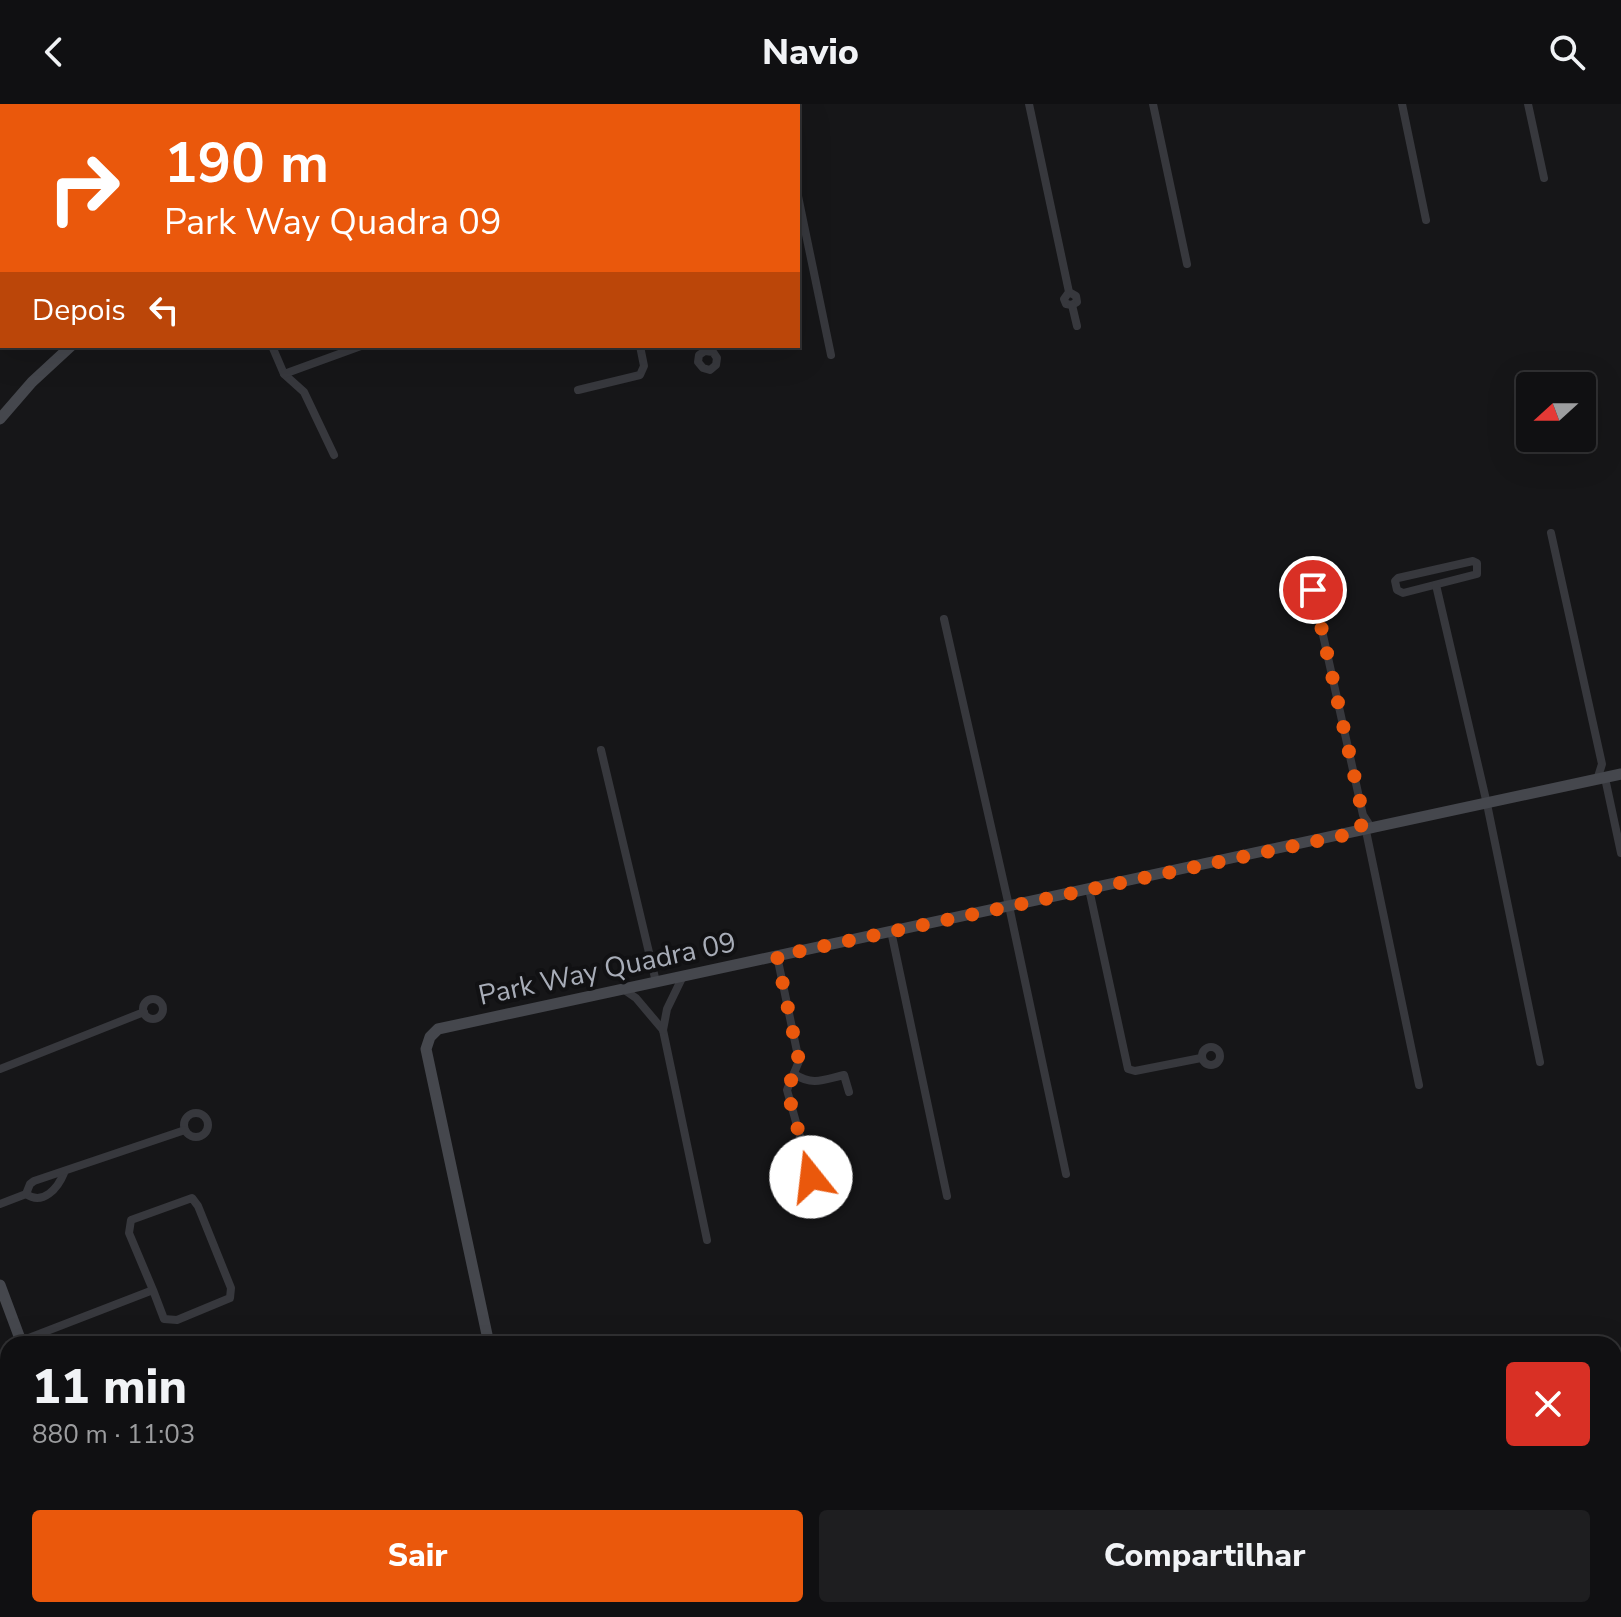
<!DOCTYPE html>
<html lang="pt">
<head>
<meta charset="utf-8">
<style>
	body { margin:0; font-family:"Nunito Sans",sans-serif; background:#1e1e20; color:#f1f3f6; height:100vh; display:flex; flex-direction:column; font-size:30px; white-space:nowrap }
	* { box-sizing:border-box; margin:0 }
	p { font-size:26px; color:#9c9d9f }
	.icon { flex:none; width:44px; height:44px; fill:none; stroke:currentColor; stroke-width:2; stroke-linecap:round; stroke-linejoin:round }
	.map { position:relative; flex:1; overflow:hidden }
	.sheet { position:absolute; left:0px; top:1232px; width:1622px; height:282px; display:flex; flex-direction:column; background:#101012; border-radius:24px 24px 0 0; box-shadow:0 8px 32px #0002,0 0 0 2px #303032 }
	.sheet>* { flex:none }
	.top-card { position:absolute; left:0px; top:0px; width:800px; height:244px; box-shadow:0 8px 32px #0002,0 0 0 2px #303032; background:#ea580c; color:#fff; overflow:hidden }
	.needle { width:52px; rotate:249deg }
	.controls { position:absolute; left:1516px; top:268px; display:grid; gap:16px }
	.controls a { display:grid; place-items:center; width:80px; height:80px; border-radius:8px; background:#101012; box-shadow:0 8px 32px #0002,0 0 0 2px #303032; font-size:40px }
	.pin { position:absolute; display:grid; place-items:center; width:68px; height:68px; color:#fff; margin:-34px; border:4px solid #fff; border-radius:50%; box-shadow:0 2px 8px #0007 }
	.me { position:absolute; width:88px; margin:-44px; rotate:344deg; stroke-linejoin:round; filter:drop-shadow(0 0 6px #0008) }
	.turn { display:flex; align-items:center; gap:28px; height:168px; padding:0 32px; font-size:36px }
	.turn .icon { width:104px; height:104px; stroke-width:2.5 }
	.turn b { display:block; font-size:56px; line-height:68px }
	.then { display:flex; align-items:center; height:76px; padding:0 32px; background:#0003; gap:16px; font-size:30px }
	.round { display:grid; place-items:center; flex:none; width:84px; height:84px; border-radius:8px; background:#1e1e20 }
	.summary { display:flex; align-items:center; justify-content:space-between; height:136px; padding:0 32px }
	h1 { font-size:48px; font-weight:800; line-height:60px }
	.primary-button { display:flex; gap:16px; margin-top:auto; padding:16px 32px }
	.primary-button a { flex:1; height:92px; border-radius:8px; background:#ea580c; color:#fff; font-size:32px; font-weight:800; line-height:92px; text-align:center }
	.primary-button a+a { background:#1e1e20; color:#f1f3f6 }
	header { display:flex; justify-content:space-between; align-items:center; height:104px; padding:0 32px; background:#101012; font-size:36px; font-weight:800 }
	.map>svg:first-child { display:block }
</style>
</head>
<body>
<header><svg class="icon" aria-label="back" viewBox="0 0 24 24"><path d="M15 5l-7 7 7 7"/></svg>Navio<svg class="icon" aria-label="search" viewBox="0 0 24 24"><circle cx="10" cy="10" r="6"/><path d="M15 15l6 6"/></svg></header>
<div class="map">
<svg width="1621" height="1513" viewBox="0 0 1621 1513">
	<rect width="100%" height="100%" fill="#161618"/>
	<!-- green -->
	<polygon fill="#1c231d" points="369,1506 575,1506 584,1513 351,1513"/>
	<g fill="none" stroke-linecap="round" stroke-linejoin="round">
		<!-- street -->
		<g stroke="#37383d" stroke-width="8">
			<polyline points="1029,0 1069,188 1064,195 1066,200 1072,201 1077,198 1076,192 1069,188"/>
			<polyline points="1153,0 1187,160"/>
			<polyline points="1402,0 1426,116"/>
			<polyline points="1528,0 1544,74"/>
			<polyline points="798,92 831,251"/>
			<polyline points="1072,201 1077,222"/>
			<polyline points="272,242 284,270 304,288 334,351"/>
			<polyline points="704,242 705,247 713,248 717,254 716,261 710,266 703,264 698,258 699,251 705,247"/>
			<polyline points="284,270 361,242"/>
			<polyline points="578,286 640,271 644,262 640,242"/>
			<polyline points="1551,429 1602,660 1597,676"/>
			<polygon points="1473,457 1477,459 1477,470 1403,489 1397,486 1395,477 1398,474"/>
			<polyline points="1436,481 1487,700 1540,958"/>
			<polyline points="1313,486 1363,711 1372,725"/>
			<polyline points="944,515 1009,802 1066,1070"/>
			<polyline points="601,646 656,878"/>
			<polyline points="1605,674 1621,749"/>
			<polyline points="1366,727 1419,981"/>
			<polyline points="1089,785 1128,965 1135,967 1201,954"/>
			<polyline points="891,827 947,1092"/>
			<polyline points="777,852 799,957 787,986 819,1100"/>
			<polyline points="623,885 636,894 663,926 707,1136"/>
			<circle cx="153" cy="905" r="10"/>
			<polyline points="663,926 667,905 683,872"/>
			<circle cx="1211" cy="952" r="9"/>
			<polyline points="0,965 144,908"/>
			<path d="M794 970C813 982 823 976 844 971L849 988"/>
			<circle cx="196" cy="1021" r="12"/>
			<path d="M26 1090C43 1102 58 1084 64 1069"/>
			<polyline points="0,1100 26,1090 30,1080 34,1077 185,1026"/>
			<polyline points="21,1237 153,1186 164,1215 177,1216 230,1194 231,1184 198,1102 192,1094 131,1116 129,1129 153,1186"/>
			<polyline points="796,1506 798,1513"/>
			<polyline points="913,1506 914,1513"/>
			<polyline points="1091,1506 1092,1513"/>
			<polyline points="1161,1506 1162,1513"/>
			<polyline points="1266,1513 1267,1506"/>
		</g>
		<!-- secondary -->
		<g stroke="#45474d" stroke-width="11">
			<polyline points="17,0 29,2"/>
			<polyline points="37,0 41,2"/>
			<polyline points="92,2 95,0"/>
			<polyline points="784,2 793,0"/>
			<polyline points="0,198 2,197"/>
			<polyline points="0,213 2,213"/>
			<polyline points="0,315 32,278 71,242"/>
			<polyline points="0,1181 22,1240"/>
			<polyline points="489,1240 426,945 430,933 438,925 1621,670"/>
			<polyline points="1614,1497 1621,1496"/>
			<polyline points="122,1506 125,1513"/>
			<polyline points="544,1506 546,1513"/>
			<polyline points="469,1513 487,1506"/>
			<polyline points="1542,1513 1575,1506"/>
		</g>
		<!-- highway -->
		<g stroke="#63666e" stroke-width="14">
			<polyline points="210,0 210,2"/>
			<polyline points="375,2 384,0"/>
			<polyline points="551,2 561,0"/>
			<polyline points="0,86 2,86"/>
			<polyline points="0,117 2,116"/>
		</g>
		<!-- rail -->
		<g stroke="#4a4c52" stroke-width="2" stroke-dasharray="10 8" stroke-linecap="butt">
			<polyline points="0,1462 8,1483"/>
			<polyline points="17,1506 20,1513"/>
		</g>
	</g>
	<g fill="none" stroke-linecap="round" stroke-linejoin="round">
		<!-- route -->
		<polyline stroke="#ea580c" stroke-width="14" stroke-dasharray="0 25.2" points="811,1073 787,986 799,957 777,852 1360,728 1363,711 1313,486"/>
	</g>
	<g text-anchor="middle" stroke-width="8" stroke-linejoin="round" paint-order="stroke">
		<!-- street labels -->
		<g font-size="28" fill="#a8adb8" stroke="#111113">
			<text transform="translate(607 864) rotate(-12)" y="10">Park Way Quadra 09</text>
		</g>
	</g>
</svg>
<div class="controls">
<a><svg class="needle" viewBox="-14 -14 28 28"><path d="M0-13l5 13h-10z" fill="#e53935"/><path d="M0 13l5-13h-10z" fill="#9c9d9f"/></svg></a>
</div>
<div class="pin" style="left:1313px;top:486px;background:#d93025"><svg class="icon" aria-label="arrive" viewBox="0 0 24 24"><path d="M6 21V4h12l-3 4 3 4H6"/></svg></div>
<svg class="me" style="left:811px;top:1073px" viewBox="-20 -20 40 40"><circle r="19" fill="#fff"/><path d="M0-13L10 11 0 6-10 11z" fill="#ea580c"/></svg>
<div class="top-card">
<div class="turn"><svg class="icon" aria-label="right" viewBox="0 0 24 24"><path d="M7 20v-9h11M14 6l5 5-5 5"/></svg><div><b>190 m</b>Park Way Quadra 09</div></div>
<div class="then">Depois<svg class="icon" aria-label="left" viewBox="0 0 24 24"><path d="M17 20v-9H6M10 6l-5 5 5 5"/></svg></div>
</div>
<section class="sheet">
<div class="summary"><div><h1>11 min</h1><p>880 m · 11:03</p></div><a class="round" style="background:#d93025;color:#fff"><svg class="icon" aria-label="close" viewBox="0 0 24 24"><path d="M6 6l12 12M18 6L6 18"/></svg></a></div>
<div class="primary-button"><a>Sair</a><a>Compartilhar</a></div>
</section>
</div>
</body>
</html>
